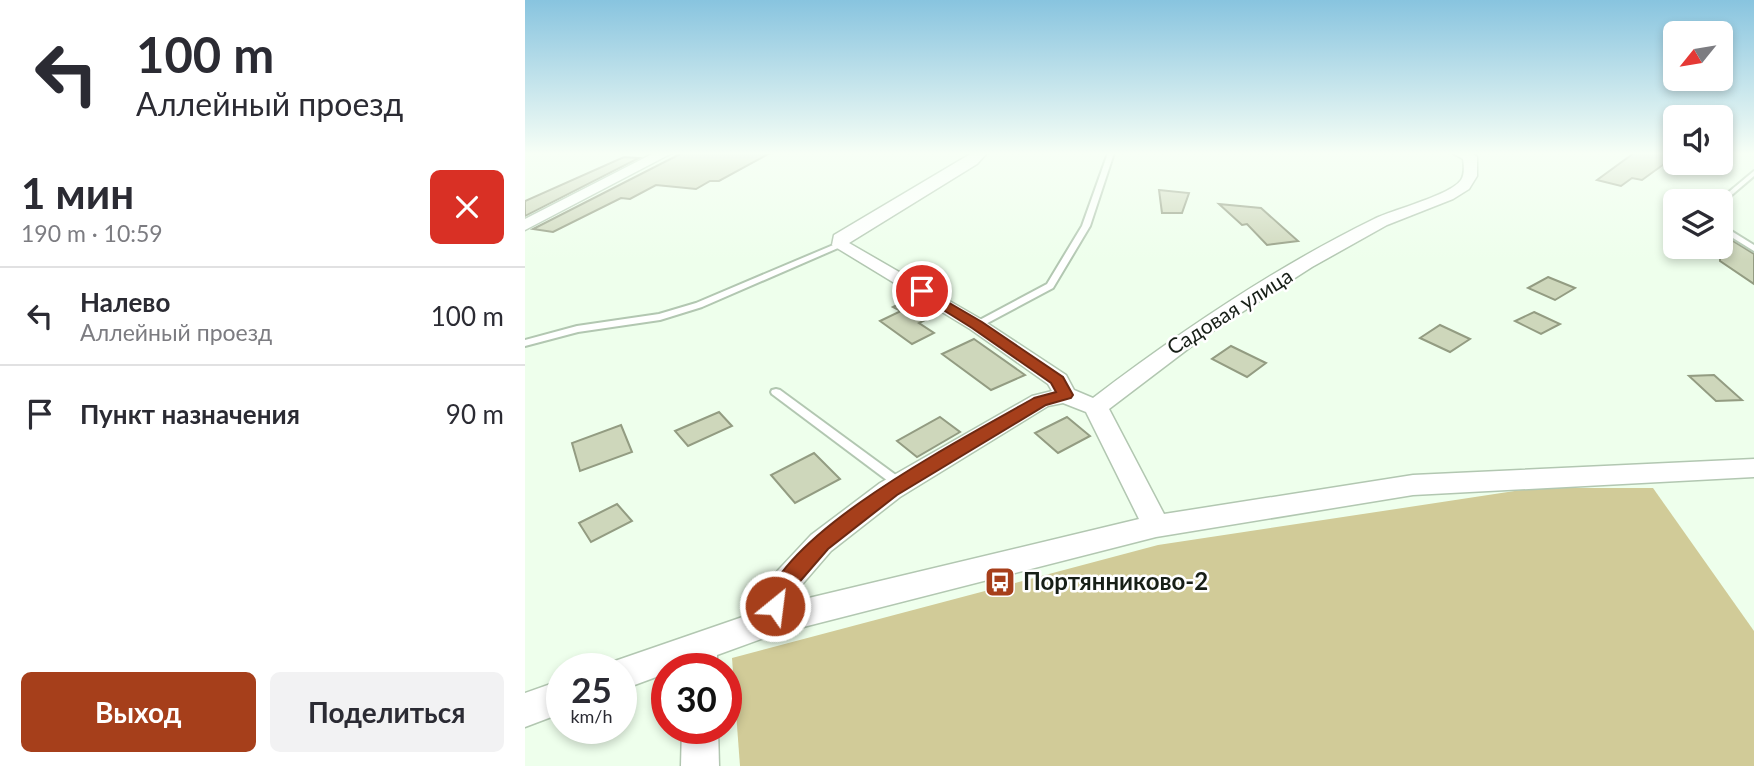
<!DOCTYPE html>
<html lang="ru">
<head>
<meta charset="utf-8">
<style>
	body { margin:0; font-family:Lato,sans-serif; background:#f2f2f3; color:#2b2b33; height:100vh; display:flex; flex-direction:column; font-size:26px; white-space:nowrap }
	* { box-sizing:border-box; margin:0 }
	p { font-size:23px; color:#7c7c81 }
	.icon { flex:none; width:38px; height:38px; fill:none; stroke:currentColor; stroke-width:2; stroke-linecap:round; stroke-linejoin:round }
	.map { position:relative; flex:1; overflow:hidden }
	.drawer { display:flex; flex-direction:column; background:#fff; width:525px }
	.drawer>* { flex:none }
	.hud { background:#fff; color:#2b2b33; overflow:hidden }
	.needle { width:46px; rotate:240deg }
	.buttons { position:absolute; left:1138px; top:21px; display:grid; gap:14px }
	.buttons a { display:grid; place-items:center; width:70px; height:70px; border-radius:10px; background:#fff; box-shadow:0 4px 10px #0003; font-size:35px }
	.speed { position:absolute; left:21px; top:653px; display:flex; gap:14px; font-size:35px; font-weight:700; text-align:center }
	.speed>* { display:grid; place-content:center; width:91px; height:91px; border-radius:50%; background:#fff; box-shadow:0 4px 10px #0003; line-height:1 }
	.speed small { font-size:18px; font-weight:400 }
	.speed .limit { border:10px solid #d22; background:#fff; color:#111 }
	.pin { position:absolute; display:grid; place-items:center; width:60px; height:60px; color:#fff; margin:-30px; border:4px solid #fff; border-radius:50%; box-shadow:0 2px 7px #0007 }
	.me { position:absolute; width:77px; margin:-38px; rotate:29deg; stroke-linejoin:round; filter:drop-shadow(0 0 5px #0008) }
	.turn { display:flex; align-items:center; gap:24px; height:147px; padding:0 21px; font-size:32px }
	.turn .icon { width:91px; height:91px; stroke-width:2.5 }
	.turn b { display:block; font-size:49px; line-height:60px }
	.round { display:grid; place-items:center; flex:none; width:74px; height:74px; border-radius:10px; background:#f2f2f3 }
	.overview { display:flex; align-items:center; justify-content:space-between; height:119px; padding:0 21px }
	h1 { font-size:42px; font-weight:700; line-height:52px }
	.cta { display:flex; gap:14px; margin-top:auto; padding:14px 21px }
	.cta a { flex:1; height:80px; border-radius:10px; background:#a63f1b; color:#fff; font-size:28px; font-weight:700; line-height:80px; text-align:center }
	.cta a+a { background:#f2f2f3; color:#2b2b33 }
	ul { padding:0; list-style:none }
	li { display:flex; align-items:center; gap:21px; height:98px; padding:0 21px; border-top:2px solid #e1e1e2 }
	li div { flex:1 }
	li b { display:block; font-size:26px }
	li em { font-style:normal }
	main { display:flex; flex:1; min-height:0 }
	.map>svg:first-child { display:block }
</style>
</head>
<body>
<main>
<section class="drawer">
<div class="hud">
<div class="turn"><svg class="icon" aria-label="left" viewBox="0 0 24 24"><path d="M17 20v-9H6M10 6l-5 5 5 5"/></svg><div><b>100 m</b>Аллейный проезд</div></div>
</div>
<div class="overview"><div><h1>1 мин</h1><p>190 m · 10:59</p></div><a class="round" style="background:#d93025;color:#fff"><svg class="icon" aria-label="close" viewBox="0 0 24 24"><path d="M6 6l12 12M18 6L6 18"/></svg></a></div>
<ul>
<li><svg class="icon" aria-label="left" viewBox="0 0 24 24"><path d="M17 20v-9H6M10 6l-5 5 5 5"/></svg><div><b>Налево</b><p>Аллейный проезд</p></div><em>100 m</em></li>
<li><svg class="icon" aria-label="arrive" viewBox="0 0 24 24"><path d="M6 21V4h12l-3 4 3 4H6"/></svg><div><b>Пункт назначения</b></div><em>90 m</em></li>
</ul>
<div class="cta"><a>Выход</a><a>Поделиться</a></div>
</section>
<div class="map">
<svg width="1229" height="766" viewBox="0 0 1229 766">
	<rect width="100%" height="100%" fill="#eeffec"/>
	<!-- green -->
	<polygon fill="#d1cb98" points="1010,488 1128,488 1229,631 1229,766 215,766 207,658 633,545"/>
	<!-- building -->
	<g fill="#ced7bb" stroke="#939c82" stroke-width="2">
		<polygon points="157,153 245,153 194,181 185,181 171,189 131,185 105,199 96,198 28,232 8,229"/>
		<polygon points="1109,153 1150,153 1150,156 1117,180 1107,178 1096,186 1072,180"/>
		<polygon points="99,157 114,158 0,216 0,201"/>
		<polygon points="634,190 664,193 657,213 637,213"/>
		<polygon points="694,204 736,208 773,241 742,245 722,224 717,225"/>
		<polygon points="1195,233 1229,254 1229,284 1195,261"/>
		<polygon points="1023,277 1050,288 1030,300 1003,288"/>
		<polygon points="388,297 414,313 394,323 409,333 387,344 355,321 376,311 368,307"/>
		<polygon points="1009,312 1035,324 1016,334 990,321"/>
		<polygon points="915,325 945,339 925,352 895,338"/>
		<polygon points="449,339 500,375 466,390 417,354"/>
		<polygon points="706,346 741,363 722,377 687,359"/>
		<polygon points="1189,375 1217,400 1191,401 1164,376"/>
		<polygon points="194,412 207,426 163,446 150,431"/>
		<polygon points="415,417 435,432 392,457 372,441"/>
		<polygon points="542,417 565,436 533,453 510,433"/>
		<polygon points="96,425 107,452 55,471 47,443"/>
		<polygon points="289,453 315,479 270,503 246,475"/>
		<polygon points="92,504 107,521 66,542 54,523"/>
	</g>
	<g fill="none" stroke-linecap="round" stroke-linejoin="round">
		<!-- service casing -->
		<g stroke="#b2c7b1" stroke-width="4">
			<g id="service">
				<polygon points="583,153 589,153 565,226 528,288 455,327 449,327 447,325 449,323 522,284 557,226"/>
				<polygon points="1229,171 1229,176 1195,205 1195,201 1193,201"/>
				<polygon points="1195,224 1229,245 1229,251 1195,230"/>
				<polygon points="313,243 316,243 320,245 177,307 135,320 53,332 0,346 0,340 52,326 134,314 171,303"/>
				<polygon points="251,389 255,390 379,481 381,484 379,487 371,487 247,394 246,392 247,390"/>
			</g>
		</g>
		<!-- minor casing -->
		<g stroke="#b2c7b1" stroke-width="3">
			<g id="minor">
				<polygon points="129,153 147,153 0,230 0,219"/>
				<path d="M447 153H462L452 164 324 243 459 321 541 375 549 390 568 398C656 331 749 268 849 219 867 210 926 195 936 180 940 174 939 166 938 159L927 153H947L952 157V176L944 189 928 199 862 225 787 267 680 336 584 409 639 514 888 475 1229 459V477L888 495 631 537 247 635 192 655V668H142V673L96 690V668H81L84 663 232 612 243 581 286 535 355 483 507 396 527 391 523 384 445 329 307 245 309 235ZM538 403 561 412 614 519 267 602 268 595 306 551 375 497 523 406Z"/>
				<polygon points="37,680 37,713 0,727 0,693"/>
				<polygon points="157,728 193,728 194,766 156,766"/>
			</g>
		</g>
		<!-- service -->
		<use href="#service" fill="#fff" fill-rule="evenodd"/>
		<!-- minor -->
		<use href="#minor" fill="#fff" fill-rule="evenodd"/>
	</g>
	<!-- sky -->
	<linearGradient id="sky" x2="0" y2="1"><stop stop-color="#88c4df"/><stop offset="0.59" stop-color="#f7fff6"/><stop offset="1" stop-color="#f7fff6" stop-opacity="0"/></linearGradient>
	<rect width="1229" height="260" fill="url(#sky)"/>
	<!-- route -->
	<path fill="#a63f1b" stroke="#6c2912" stroke-width="2" d="M397 287 457 322 538 377 548 395 546 398 521 405 372 495 303 549 264 594 258 613 250 615 242 613 239 606C260 529 440 438 509 398L531 392 526 383 447 328 393 294 391 291Z"/>
	<!-- icons -->
	<defs>
		<g id="bus-square" transform="scale(1.575)"><rect x="-9" y="-9" width="18" height="18" rx="4" fill="#a63f1b" stroke="#fff"/><path d="M-5-6H5V4H4V6H2V4H-2V6H-4V4H-5ZM-3.5-4V0h7V-4ZM-3.5 1.2v1.5H-2V1.2ZM2 1.2v1.5H3.5V1.2Z" fill="#fff"/></g>
	</defs>
	<g fill-rule="evenodd">
		<use href="#bus-square" x="475" y="582"/>
	</g>
	<g text-anchor="middle" stroke-width="5" stroke-linejoin="round" paint-order="stroke">
		<!-- street labels -->
		<g font-size="21" fill="#171f17" stroke="#fff">
			<text transform="translate(705 312) rotate(-32)" y="7">Садовая улица</text>
		</g>
		<!-- near-poi labels -->
		<g font-size="24" font-weight="bold" fill="#171f17" stroke="#fff" text-anchor="start">
			<text x="498" y="590">Портянниково-2</text>
		</g>
	</g>
</svg>
<div class="buttons">
<a><svg class="needle" viewBox="-14 -14 28 28"><path d="M0-13l5 13h-10z" fill="#e53935"/><path d="M0 13l5-13h-10z" fill="#7c7c81"/></svg></a>
<a><svg class="icon" aria-label="sound" viewBox="0 0 24 24"><path d="M4 9h4l5-4v14l-5-4H4zM17 9q2 3 0 6"/></svg></a>
<a><svg class="icon" aria-label="layers" viewBox="0 0 24 24"><path d="M12 4l9 5-9 5-9-5zM3 14l9 5 9-5"/></svg></a>
</div>
<div class="speed"><div>25<small>km/h</small></div><div class="limit">30</div></div>
<div class="pin" style="left:397px;top:291px;background:#d93025"><svg class="icon" aria-label="arrive" viewBox="0 0 24 24"><path d="M6 21V4h12l-3 4 3 4H6"/></svg></div>
<svg class="me" style="left:250px;top:606px" viewBox="-20 -20 40 40"><circle r="17" fill="#a63f1b" stroke="#fff" stroke-width="3"/><path d="M0-11L8 9 0 5-8 9z" fill="#fff"/></svg>
</div>
</main>
</body>
</html>
